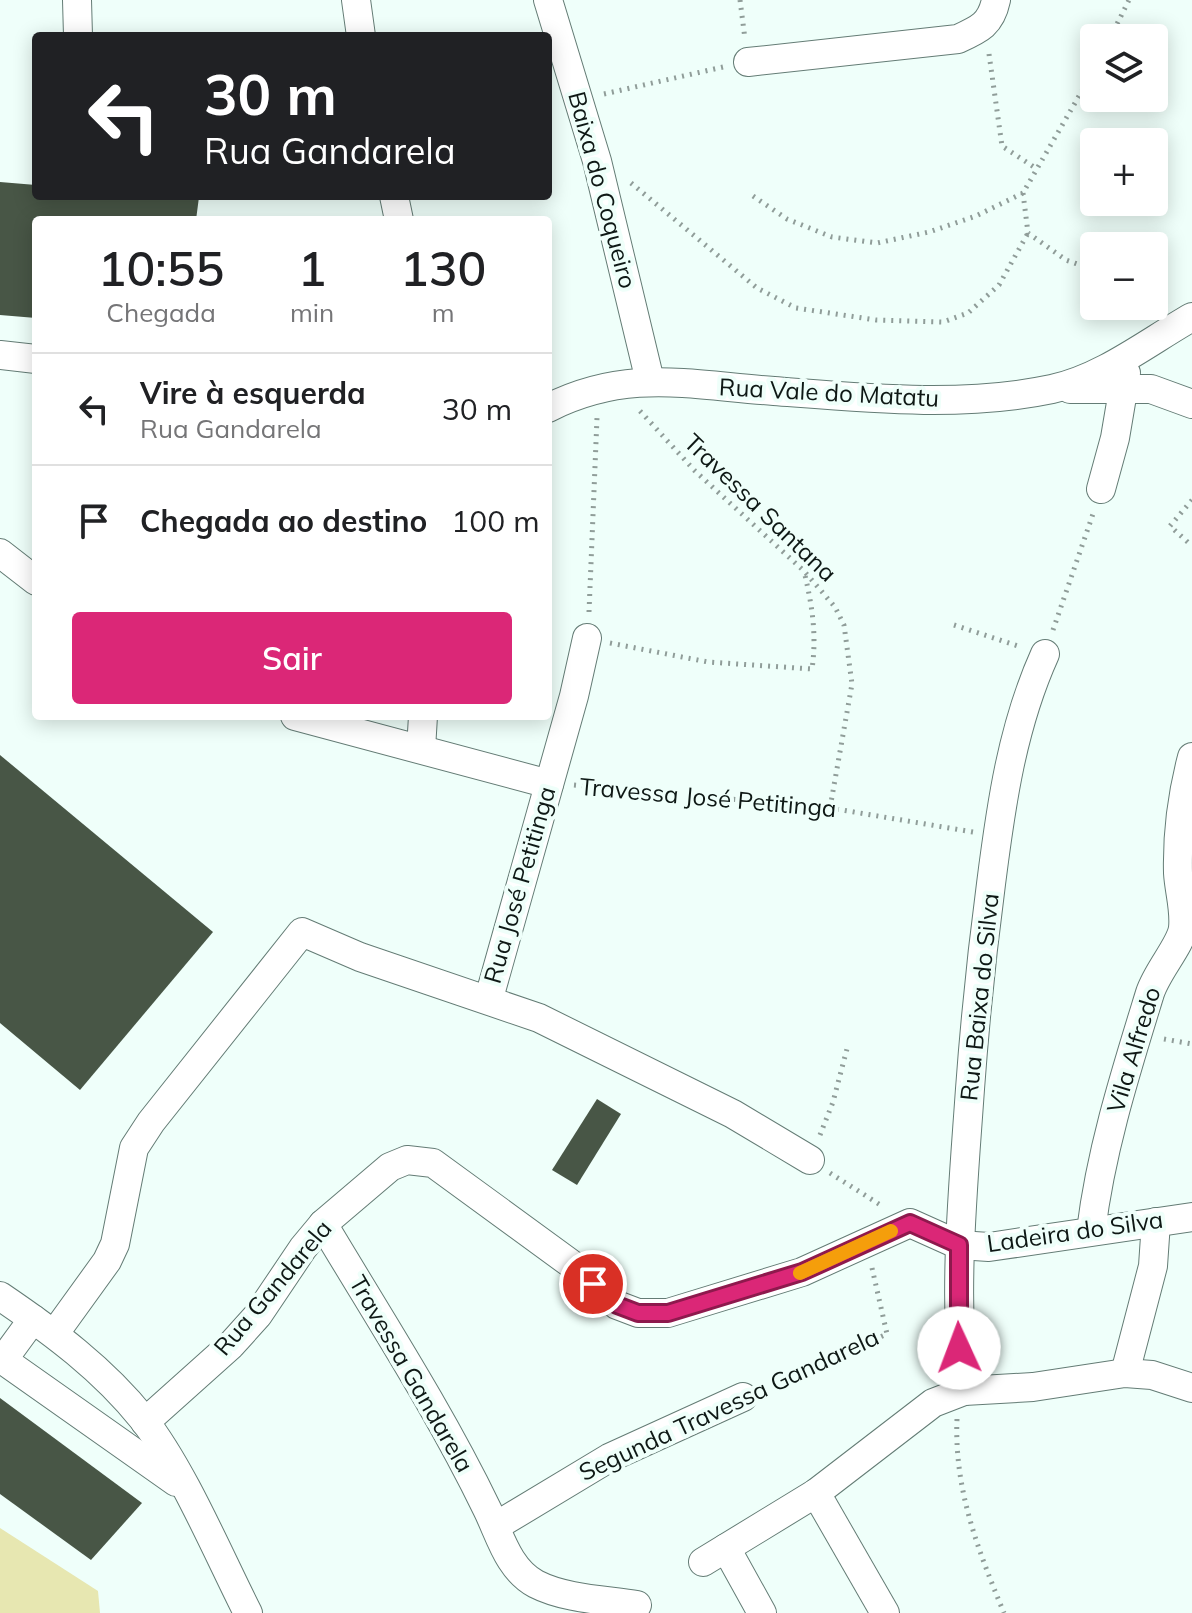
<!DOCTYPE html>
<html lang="pt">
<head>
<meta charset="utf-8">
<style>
	body { margin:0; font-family:Mulish,sans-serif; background:#f6f6f6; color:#202124; height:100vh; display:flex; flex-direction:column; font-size:30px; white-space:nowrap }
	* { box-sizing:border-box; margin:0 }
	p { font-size:26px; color:#757577 }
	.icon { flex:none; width:44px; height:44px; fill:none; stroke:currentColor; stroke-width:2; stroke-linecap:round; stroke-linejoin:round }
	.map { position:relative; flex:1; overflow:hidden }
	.drawer { position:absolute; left:32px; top:216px; width:520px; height:504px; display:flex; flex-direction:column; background:#fff; border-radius:8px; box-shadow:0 4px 20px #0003 }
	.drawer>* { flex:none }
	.banner { position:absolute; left:32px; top:32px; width:520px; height:168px; border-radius:8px; box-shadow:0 4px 20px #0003; background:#202124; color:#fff; overflow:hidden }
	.tools { position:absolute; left:1080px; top:24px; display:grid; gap:16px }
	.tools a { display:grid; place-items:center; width:88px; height:88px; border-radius:8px; background:#fff; box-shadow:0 4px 20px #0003; font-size:40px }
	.pin { position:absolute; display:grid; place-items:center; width:68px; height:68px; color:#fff; margin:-34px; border:4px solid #fff; border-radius:50%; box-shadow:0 2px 8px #0007 }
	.me { position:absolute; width:88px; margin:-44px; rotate:358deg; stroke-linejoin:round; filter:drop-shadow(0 0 6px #0008) }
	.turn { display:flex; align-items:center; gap:28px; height:168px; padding:0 40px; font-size:36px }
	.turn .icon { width:104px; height:104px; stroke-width:2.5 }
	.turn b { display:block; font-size:56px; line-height:68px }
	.eta { display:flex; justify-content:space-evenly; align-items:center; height:136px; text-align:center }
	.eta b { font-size:48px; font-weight:600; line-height:56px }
	.cta { display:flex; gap:16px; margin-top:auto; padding:16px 40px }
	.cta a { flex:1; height:92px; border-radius:8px; background:#db2777; color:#fff; font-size:32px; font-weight:600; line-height:92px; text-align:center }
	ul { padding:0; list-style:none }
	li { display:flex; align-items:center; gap:24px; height:112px; padding:0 40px; border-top:2px solid #e0e0e0 }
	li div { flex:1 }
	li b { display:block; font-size:30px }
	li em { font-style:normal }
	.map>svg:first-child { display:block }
</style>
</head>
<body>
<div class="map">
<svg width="1192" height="1613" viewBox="0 0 1192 1613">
	<rect width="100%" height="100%" fill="#effffa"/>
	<!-- green -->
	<polygon fill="#e7e7b1" points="0,1528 98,1591 100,1613 0,1613"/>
	<!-- building -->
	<g fill="#485646">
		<polygon points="0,182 36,185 36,196 199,197 196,220 36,220 36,318 0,315"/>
		<polygon points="0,755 213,932 80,1090 0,1023"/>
		<polygon points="597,1099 621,1114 577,1185 552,1170"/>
		<polygon points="0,1398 142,1503 91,1560 0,1494"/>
	</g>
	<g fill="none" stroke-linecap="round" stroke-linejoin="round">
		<!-- minor casing -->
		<g stroke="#647c75" stroke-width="30">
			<g id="minor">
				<polyline points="77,0 78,36"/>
				<polyline points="356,0 361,36"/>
				<polyline points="548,0 597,161 650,381"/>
				<path d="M748 62 958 39C980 29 991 24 996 0"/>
				<polyline points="394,196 399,220"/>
				<polyline points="0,355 36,359"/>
				<polyline points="1070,389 1151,389 1192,404"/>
				<path d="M548 408C627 368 689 385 774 391 864 398 962 408 1052 389 1103 378 1148 342 1192 317"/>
				<polyline points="1101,489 1115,438 1126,373"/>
				<polyline points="0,553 36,581"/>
				<polyline points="295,716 549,784"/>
				<polyline points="421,749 423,716"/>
				<polyline points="489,998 574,696 587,638"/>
				<path d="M323 1224C379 1318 439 1410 487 1509 500 1535 508 1569 536 1584 565 1599 606 1600 637 1605"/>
				<path d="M1091 1231C1101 1149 1126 1071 1150 993 1157 971 1181 945 1183 928 1185 909 1179 891 1178 873 1177 833 1182 795 1192 757"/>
				<path d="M0 1296C53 1332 103 1369 143 1419 183 1470 218 1554 248 1613"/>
				<polyline points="33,1319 3,1360 176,1482"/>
				<polyline points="55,1333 107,1261 115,1244 134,1148 151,1122 302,932 360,957 539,1018 733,1114 810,1160"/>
				<polyline points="1125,1373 1153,1266 1156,1222"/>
				<path d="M964 1391C953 1290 963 1190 970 1089 975 1020 982 952 991 884 1001 805 1012 727 1045 654"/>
				<polyline points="145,1422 231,1345 258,1315 303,1248 323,1224 390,1167 407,1160 433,1163 570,1263 617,1305 638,1313 668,1313 802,1272 910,1223 959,1245 989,1247 1192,1217"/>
				<polyline points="816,1493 885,1613"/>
				<polyline points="496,1526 609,1458 743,1397"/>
				<polyline points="726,1548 762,1613"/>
				<polyline points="703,1562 816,1493 933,1403 964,1391 1033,1387 1125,1373 1152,1375 1192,1388"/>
			</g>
		</g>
		<!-- path -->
		<g stroke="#909d99" stroke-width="5" stroke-dasharray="2 6" stroke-linecap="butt">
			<polyline points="740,0 745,39"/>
			<polyline points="1110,38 1129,0"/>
			<polyline points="989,54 1002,146 1037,169"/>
			<polyline points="604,94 723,67"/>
			<polyline points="631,183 757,288 796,308 876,320 943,322 968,313 999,285 1028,233"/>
			<polyline points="1023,193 1028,233 1066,260 1094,270"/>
			<polyline points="753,196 787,219 832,237 877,243 929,232 976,216 1023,193 1094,70"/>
			<polyline points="640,411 695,471 804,571 835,607 844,625 852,684 830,808"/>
			<polyline points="1192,500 1170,526 1192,546"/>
			<polyline points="589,612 597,418"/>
			<polyline points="954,625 1021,647"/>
			<polyline points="1053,630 1094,511"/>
			<path d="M610 643 708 662 812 669C817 634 812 605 804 571"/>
			<polyline points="574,785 830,808 973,832"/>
			<polyline points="1164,1039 1192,1044"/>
			<polyline points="820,1135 833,1102 848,1045"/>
			<polyline points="830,1173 882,1206"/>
			<polyline points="764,1388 887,1334 872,1268"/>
			<path d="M957 1419C954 1489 978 1550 1004 1613"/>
		</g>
		<!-- minor -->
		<use href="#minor" stroke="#fff" stroke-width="28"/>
	</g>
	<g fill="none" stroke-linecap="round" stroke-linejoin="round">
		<!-- route casing -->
		<g stroke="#8e194d" stroke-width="20">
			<polyline id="route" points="593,1284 617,1305 638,1313 668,1313 802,1272 910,1223 959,1245 959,1348"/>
		</g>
		<!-- route -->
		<use href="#route" stroke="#db2777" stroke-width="14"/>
		<!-- slow -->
		<polyline stroke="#f59e0b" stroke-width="14" points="800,1273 891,1231"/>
	</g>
	<g text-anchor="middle" stroke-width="8" stroke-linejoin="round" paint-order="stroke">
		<!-- street labels -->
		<g font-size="24" fill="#0e1815" stroke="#effffa">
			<text transform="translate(602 190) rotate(75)" y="8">Baixa do Coqueiro</text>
			<text transform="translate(829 393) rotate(3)" y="8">Rua Vale do Matatu</text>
			<text transform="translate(760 508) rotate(44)" y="8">Travessa Santana</text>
			<text transform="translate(708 798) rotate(5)" y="8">Travessa José Petitinga</text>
			<text transform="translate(520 885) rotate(-74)" y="8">Rua José Petitinga</text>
			<text transform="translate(980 997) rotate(-84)" y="8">Rua Baixa do Silva</text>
			<text transform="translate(1134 1050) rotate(-73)" y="8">Vila Alfredo</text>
			<text transform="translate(1075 1232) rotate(-8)" y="8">Ladeira do Silva</text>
			<text transform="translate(273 1288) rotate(-50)" y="8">Rua Gandarela</text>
			<text transform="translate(411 1374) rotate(60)" y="8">Travessa Gandarela</text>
			<text transform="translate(729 1405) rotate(-25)" y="8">Segunda Travessa Gandarela</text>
		</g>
	</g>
</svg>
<div class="tools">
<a><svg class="icon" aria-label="layers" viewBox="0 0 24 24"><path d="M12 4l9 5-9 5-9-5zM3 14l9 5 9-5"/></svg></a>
<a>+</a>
<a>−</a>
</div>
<div class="pin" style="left:593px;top:1284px;background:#d93025"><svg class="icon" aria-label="arrive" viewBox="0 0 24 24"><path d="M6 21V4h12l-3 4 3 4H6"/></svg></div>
<svg class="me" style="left:959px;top:1348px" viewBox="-20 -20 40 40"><circle r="19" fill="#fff"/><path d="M0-13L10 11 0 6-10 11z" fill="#db2777"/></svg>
<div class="banner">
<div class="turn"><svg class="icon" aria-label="left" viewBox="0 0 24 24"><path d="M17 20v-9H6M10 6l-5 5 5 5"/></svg><div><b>30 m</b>Rua Gandarela</div></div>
</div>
<section class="drawer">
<div class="eta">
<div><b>10:55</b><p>Chegada</p></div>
<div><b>1</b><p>min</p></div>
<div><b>130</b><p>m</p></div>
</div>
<ul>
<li><svg class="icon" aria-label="left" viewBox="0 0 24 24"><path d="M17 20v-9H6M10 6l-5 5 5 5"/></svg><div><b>Vire à esquerda</b><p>Rua Gandarela</p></div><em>30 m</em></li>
<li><svg class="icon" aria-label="arrive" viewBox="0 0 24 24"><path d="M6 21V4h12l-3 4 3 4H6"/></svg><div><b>Chegada ao destino</b></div><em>100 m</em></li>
</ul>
<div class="cta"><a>Sair</a></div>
</section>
</div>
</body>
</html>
